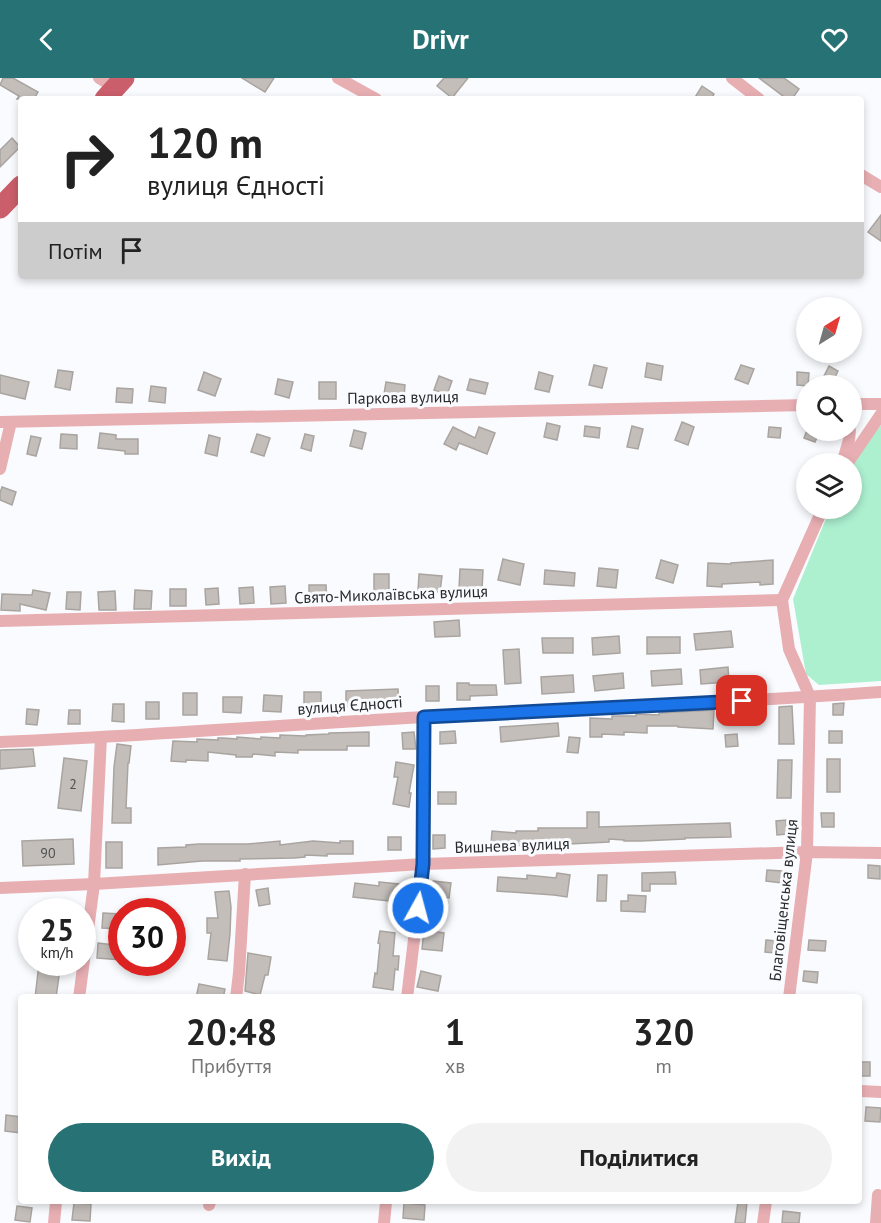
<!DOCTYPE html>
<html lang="uk">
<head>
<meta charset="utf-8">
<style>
	body { margin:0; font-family:"PT Sans",sans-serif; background:#f2f2f2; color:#222; height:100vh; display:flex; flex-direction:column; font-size:22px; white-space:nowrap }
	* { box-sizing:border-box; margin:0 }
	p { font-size:20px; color:#767676 }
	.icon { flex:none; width:33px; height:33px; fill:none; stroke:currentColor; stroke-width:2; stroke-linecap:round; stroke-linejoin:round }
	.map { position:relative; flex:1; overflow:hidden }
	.panel { position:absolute; left:18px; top:916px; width:844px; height:210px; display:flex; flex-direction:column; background:#fff; border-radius:6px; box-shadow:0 3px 9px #0003 }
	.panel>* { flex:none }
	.guide { position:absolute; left:18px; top:18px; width:846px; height:183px; border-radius:6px; box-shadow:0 3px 9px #0003; background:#fff; color:#222; overflow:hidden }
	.needle { width:39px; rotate:37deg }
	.buttons { position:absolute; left:796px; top:219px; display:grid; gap:12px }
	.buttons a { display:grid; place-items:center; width:66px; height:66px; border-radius:50%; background:#fff; box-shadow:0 3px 9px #0003; font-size:30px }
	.speed { position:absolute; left:18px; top:820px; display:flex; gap:12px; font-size:30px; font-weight:700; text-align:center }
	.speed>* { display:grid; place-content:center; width:78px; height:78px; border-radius:50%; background:#fff; box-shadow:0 3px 9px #0003; line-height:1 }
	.speed small { font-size:15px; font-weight:400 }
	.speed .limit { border:9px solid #d22; background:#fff; color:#111 }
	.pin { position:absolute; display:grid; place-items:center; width:51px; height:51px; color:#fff; margin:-26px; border-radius:12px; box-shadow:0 3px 9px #0006 }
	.me { position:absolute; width:66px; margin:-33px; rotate:7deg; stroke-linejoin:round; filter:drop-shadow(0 0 4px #0008) }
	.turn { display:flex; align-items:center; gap:21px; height:126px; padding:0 30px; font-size:27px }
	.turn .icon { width:78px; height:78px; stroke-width:2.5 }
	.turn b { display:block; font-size:42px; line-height:51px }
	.then { display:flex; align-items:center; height:57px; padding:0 30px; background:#0003; gap:12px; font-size:22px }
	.eta { display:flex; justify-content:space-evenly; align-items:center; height:102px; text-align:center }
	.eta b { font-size:36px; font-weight:700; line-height:42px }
	.cta { display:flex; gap:12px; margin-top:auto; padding:12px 30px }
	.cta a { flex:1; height:69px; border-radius:36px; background:#277275; color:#fff; font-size:24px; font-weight:700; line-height:69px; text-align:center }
	.cta a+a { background:#f2f2f2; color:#222 }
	header { display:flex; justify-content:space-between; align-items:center; height:78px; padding:0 30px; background:#277275; color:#fff; font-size:27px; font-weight:700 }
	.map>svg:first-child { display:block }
</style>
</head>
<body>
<header><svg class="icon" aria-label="back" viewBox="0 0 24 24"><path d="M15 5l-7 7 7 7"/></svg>Drivr<svg class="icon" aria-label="heart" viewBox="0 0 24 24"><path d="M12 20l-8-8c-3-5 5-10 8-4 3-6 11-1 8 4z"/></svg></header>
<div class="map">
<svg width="881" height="1145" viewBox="0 0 881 1145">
	<rect width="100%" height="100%" fill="#fafbfe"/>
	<!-- green -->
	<polygon fill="#acf0d0" points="881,347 881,603 819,607 806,596 793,521 830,431 852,430 852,386"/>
	<!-- building -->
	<g fill="#c3beba" stroke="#a9a4a0" stroke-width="1.5">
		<polygon points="3,0 13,0 38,14 34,21 17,21 19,18 0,7"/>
		<polygon points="242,0 274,0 265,14"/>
		<polygon points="444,0 468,0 452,20 437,8"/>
		<polygon points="759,0 784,0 799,11 792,21 787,21"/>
		<polygon points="702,8 714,16 711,21 694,21"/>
		<polygon points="12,60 20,69 0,89 0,72"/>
		<polygon points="881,137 881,163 868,154"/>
		<polygon points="647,285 663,288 661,302 645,299"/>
		<polygon points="594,287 607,290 602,310 589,307"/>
		<polygon points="741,287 754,291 748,306 735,301"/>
		<polygon points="829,288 838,293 831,307 822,302"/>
		<polygon points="58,292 73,294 70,312 55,309"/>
		<polygon points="204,294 221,301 215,318 198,312"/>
		<polygon points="539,294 553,298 549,314 535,311"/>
		<polygon points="797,294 809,295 808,308 797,307"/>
		<polygon points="0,297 29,304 25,321 0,315"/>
		<polygon points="439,298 452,303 447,317 434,312"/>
		<polygon points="278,301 293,304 289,320 275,316"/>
		<polygon points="470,301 488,305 485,316 467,312"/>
		<rect x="319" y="304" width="17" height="17"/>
		<polygon points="386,304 405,307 404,319 384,316"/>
		<polygon points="151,308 166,310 165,325 149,323"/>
		<polygon points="117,310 133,311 132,325 116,324"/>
		<polygon points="682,344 694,349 688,367 675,362"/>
		<polygon points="547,345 560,348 557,362 544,359"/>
		<polygon points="585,348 600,350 599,360 584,358"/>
		<polygon points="632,348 643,351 638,371 627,369"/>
		<polygon points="453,349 475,360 479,349 495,355 487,376 459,365 456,372 444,366"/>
		<polygon points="769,349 781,350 780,360 768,359"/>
		<polygon points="354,352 366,355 362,371 350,368"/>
		<polygon points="807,352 820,352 815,364 804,360"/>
		<polygon points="100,355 116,357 116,361 138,361 138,376 125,376 125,373 98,370"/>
		<polygon points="61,356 77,357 77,371 60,370"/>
		<polygon points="257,356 270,360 264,378 251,374"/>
		<polygon points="305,356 314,358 311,373 301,370"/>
		<polygon points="209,357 220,360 217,378 205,375"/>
		<polygon points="31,358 41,360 36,378 27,376"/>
		<polygon points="2,409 16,414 12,427 0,422 0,415"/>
		<polygon points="503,481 524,486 520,507 498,502"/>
		<polygon points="661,482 678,487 673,505 656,500"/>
		<polygon points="773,482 773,506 760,507 760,504 722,506 722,509 707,508 708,485 731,486 731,485"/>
		<polygon points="599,490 618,492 616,510 597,508"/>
		<polygon points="460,491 483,492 482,512 459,511"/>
		<polygon points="545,492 575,495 574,508 544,506"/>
		<rect x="374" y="496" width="15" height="17"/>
		<polygon points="419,496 442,498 440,514 418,513"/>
		<polygon points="309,507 326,507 327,524 309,524"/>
		<polygon points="285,508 286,525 271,526 270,509"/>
		<polygon points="253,509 254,525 240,526 239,510"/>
		<polygon points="218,510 219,526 206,527 205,511"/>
		<rect x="170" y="511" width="16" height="17"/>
		<polygon points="33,512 50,515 46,532 20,526 20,533 1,532 2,516 32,517"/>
		<polygon points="135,512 152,513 151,531 134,531"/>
		<polygon points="115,513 116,532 99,532 98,514"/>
		<polygon points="67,514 81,514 80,532 66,531"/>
		<polygon points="459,542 460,558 435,559 434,544"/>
		<polygon points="731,553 733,569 696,572 694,556"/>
		<polygon points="619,558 620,575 593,577 592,560"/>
		<polygon points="647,559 680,559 680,575 647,576"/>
		<polygon points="542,560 573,560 573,575 543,575"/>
		<polygon points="519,571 521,605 505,606 503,572"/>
		<polygon points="728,589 729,604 701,606 700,592"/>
		<polygon points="681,591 682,606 652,608 651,593"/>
		<polygon points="623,595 624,610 595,613 593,598"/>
		<polygon points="573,597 574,614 542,616 541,599"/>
		<polygon points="457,605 469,605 469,607 496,607 497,617 470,618 470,622 457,622"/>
		<rect x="426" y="608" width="13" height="15"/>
		<polygon points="398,611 399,625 346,629 346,613"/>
		<rect x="304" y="614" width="17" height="16"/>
		<rect x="183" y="615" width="14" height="22"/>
		<polygon points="264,617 282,618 281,634 263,633"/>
		<polygon points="223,619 242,619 241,635 223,634"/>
		<rect x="146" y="624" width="13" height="17"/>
		<polygon points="844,625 843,637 833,637 833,626"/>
		<polygon points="113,626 124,626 124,644 112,643"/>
		<polygon points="792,628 794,666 779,666 779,629"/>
		<polygon points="27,631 39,632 37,647 26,646"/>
		<polygon points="69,632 80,632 80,646 68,646"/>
		<polygon points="714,632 713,651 678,649 678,648 647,648 647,655 624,654 624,657 602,656 602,659 590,659 590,640 612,641 612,638 636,638 636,636 659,637 659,635"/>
		<polygon points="558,645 559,658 501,664 500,649"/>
		<polygon points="455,653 456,665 440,666 440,654"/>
		<rect x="829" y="653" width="13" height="12"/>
		<polygon points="369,654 369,668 347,668 347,672 298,672 298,675 275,674 275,678 253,676 252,679 236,679 236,677 208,674 208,683 186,682 186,684 171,683 173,663 197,664 197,661 218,662 218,660 223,660 237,661 237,659 261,661 261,659 280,660 280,657 306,658 306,657 329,656 329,655"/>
		<polygon points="414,654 416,671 403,671 402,655"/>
		<polygon points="737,656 738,668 726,669 725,657"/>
		<polygon points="569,659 580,660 578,675 567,674"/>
		<polygon points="117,666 131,668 129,685 128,685 126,730 131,730 131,745 112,745 114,689"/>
		<polygon points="33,671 35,688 0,691 0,672"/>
		<polygon points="64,680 87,683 81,733 58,730"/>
		<rect x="827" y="681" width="13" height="33"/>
		<polygon points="778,682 792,682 791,720 777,720"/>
		<polygon points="396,684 414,687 409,715 411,715 409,729 393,726 398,699 394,699"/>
		<rect x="438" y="714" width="18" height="12"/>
		<polygon points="587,734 599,734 599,749 730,745 731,759 685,760 685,761 641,763 624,763 624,762 609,761 609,764 548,767 528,766 528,768 491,766 492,753 516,755 516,753 538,753 538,750 587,750"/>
		<polygon points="821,735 834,735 834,749 822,749"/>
		<polygon points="786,742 787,756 777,757 776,743"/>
		<polygon points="433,757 445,757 445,770 433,771"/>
		<rect x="388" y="759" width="13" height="13"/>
		<polygon points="73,761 74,786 23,788 22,763"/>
		<polygon points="280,763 280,767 313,763 340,765 340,763 353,763 353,776 327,776 327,778 305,777 305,779 294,780 240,781 240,783 202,783 158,787 158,770 186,769 186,767 199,766 248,766"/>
		<rect x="106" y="764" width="16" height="26"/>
		<polygon points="868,787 880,788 880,801 868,800"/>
		<polygon points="767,792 782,793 782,805 766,803"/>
		<polygon points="675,794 676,806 650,806 650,813 642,813 642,795"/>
		<polygon points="557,795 570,797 567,819 554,817 497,813 498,799 527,801 527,797 556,800"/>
		<polygon points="598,797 607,797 606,823 597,823"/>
		<polygon points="433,803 451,805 449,820 431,817"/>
		<polygon points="379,804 399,806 398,824 353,819 355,805 379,808"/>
		<polygon points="268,810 270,826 259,828 256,812"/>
		<polygon points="229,813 231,829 230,856 227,883 208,881 211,855 207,855 207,840 218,840 215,814"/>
		<polygon points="628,817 646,818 645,834 621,833 621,823 628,823"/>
		<polygon points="103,835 121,836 121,851 102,850"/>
		<polygon points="424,852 444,855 442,873 422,871"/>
		<polygon points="380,853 395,855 393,878 399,878 398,892 395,891 393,912 373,909 375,895 377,896 380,866 378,865"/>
		<polygon points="766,862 776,863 775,875 765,874"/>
		<polygon points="809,862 826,863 825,873 808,872"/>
		<polygon points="98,865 122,868 122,882 97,880"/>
		<polygon points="248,875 271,879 268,897 265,897 260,917 245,913"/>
		<polygon points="39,886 60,890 56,920 35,920"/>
		<polygon points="421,893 441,898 438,913 417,909"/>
		<polygon points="804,893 818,894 817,905 803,903"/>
		<polygon points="199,906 225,911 223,920 196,920"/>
		<rect x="860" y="984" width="10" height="14"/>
		<polygon points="866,1029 881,1030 880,1044 865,1043"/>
		<polygon points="6,1037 21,1039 21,1055 5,1053"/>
		<polygon points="738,1124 747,1124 745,1145 735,1145"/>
		<polygon points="74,1125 91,1126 90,1143 72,1142"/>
		<polygon points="404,1125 425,1127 424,1142 403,1140"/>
		<polygon points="17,1128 32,1130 30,1144 15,1142"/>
		<polygon points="783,1133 800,1135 799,1145 782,1145"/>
	</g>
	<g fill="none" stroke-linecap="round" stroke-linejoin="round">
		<!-- minor -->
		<g stroke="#e8afb3" stroke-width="12">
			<polyline points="99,0 115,10"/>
			<polyline points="338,0 376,21"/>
			<polyline points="732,0 759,21"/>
			<polyline points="861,97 881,109"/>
			<polyline points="852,326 881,326"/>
			<polyline points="0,344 807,327"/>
			<polyline points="842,386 849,362 850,352"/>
			<polyline points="847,386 881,336"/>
			<polyline points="0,391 11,344"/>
			<polyline points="0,543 782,522"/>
			<path d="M0 664C142 658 283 647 425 639 577 630 729 625 881 614"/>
			<polyline points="0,810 94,806 423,786 807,774 881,775"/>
			<polyline points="79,920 94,806 101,659"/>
			<polyline points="236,920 239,895 245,796"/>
			<polyline points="407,920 423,786 424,639"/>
			<polyline points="789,920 807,774 810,619 789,571 782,522 823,430"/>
			<polyline points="860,1013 881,1014"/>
			<polyline points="209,1127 210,1124"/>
			<polyline points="54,1145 56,1124"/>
			<polyline points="384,1145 386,1124"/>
			<polyline points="763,1145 766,1124"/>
			<polyline points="876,1145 878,1117"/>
		</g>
		<!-- trunk -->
		<g stroke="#ca5e6b" stroke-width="21">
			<polyline points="105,21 124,0"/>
			<polyline points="0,130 21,108"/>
		</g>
	</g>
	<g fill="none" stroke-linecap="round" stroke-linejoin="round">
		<!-- route casing -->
		<g stroke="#114b97" stroke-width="15">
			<polyline id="route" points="418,830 423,786 424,639 742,623"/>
		</g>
		<!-- route -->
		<use href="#route" stroke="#1a73e8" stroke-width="10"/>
	</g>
	<g text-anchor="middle" stroke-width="6" stroke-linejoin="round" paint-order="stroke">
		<!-- number labels -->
		<g font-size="14" fill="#504f50">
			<text x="73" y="711">2</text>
			<text x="48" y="780">90</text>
		</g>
		<!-- street labels -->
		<g font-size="16" fill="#292a2c" stroke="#fafbfe">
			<text transform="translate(403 319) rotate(-1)" y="6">Паркова вулиця</text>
			<text transform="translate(391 516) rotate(-2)" y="6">Свято-Миколаївська вулиця</text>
			<text transform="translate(350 627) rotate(-4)" y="6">вулиця Єдності</text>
			<text transform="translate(512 767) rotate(-2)" y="6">Вишнева вулиця</text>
			<text transform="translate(783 822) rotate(-84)" y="6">Благовіщенська вулиця</text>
		</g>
	</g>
</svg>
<div class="buttons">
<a><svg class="needle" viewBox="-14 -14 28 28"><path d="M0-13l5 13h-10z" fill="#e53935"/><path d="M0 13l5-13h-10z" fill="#767676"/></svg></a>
<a><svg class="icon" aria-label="search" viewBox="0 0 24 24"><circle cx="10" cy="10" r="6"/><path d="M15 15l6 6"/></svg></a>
<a><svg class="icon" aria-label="layers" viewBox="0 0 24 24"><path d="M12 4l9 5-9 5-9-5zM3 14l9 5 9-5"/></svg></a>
</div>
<div class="speed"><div>25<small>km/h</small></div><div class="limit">30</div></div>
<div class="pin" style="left:742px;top:623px;background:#d93025"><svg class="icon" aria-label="arrive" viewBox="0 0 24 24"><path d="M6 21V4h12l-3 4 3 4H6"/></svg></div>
<svg class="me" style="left:418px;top:830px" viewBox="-20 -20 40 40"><circle r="17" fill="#1a73e8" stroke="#fff" stroke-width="3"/><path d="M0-11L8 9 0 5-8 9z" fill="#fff"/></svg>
<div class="guide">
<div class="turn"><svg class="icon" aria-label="right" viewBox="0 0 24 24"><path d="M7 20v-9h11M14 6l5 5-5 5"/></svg><div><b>120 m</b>вулиця Єдності</div></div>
<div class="then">Потім<svg class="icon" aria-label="arrive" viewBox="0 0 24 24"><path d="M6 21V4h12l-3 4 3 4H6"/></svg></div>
</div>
<section class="panel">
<div class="eta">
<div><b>20:48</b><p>Прибуття</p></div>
<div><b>1</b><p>хв</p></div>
<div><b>320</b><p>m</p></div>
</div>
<div class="cta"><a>Вихід</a><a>Поділитися</a></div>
</section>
</div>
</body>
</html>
